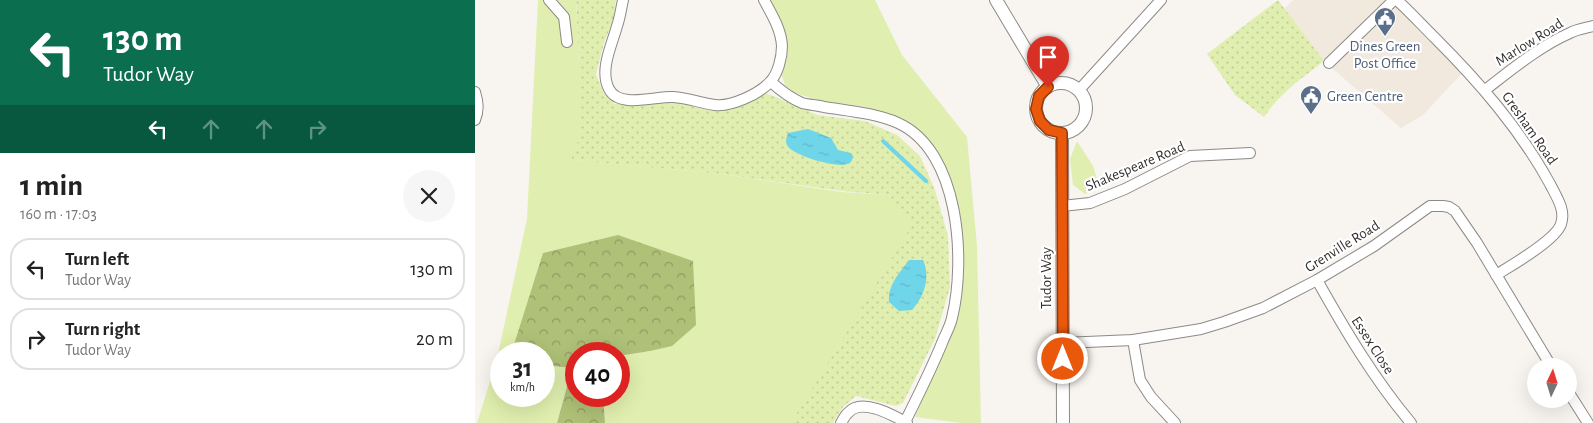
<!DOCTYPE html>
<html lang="en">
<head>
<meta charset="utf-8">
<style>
	body { margin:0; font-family:"Alegreya Sans",sans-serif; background:#f6f6f6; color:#222; height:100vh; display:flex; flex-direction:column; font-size:19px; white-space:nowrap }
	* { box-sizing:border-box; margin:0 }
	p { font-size:16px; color:#767676 }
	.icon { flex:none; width:28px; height:28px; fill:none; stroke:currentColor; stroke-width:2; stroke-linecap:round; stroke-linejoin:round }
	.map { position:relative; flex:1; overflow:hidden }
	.side { display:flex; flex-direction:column; background:#fff; width:475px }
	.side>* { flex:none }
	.banner { background:#0b6e4f; color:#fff; overflow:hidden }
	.needle { width:32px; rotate:4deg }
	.controls { position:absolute; left:1052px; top:358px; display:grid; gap:10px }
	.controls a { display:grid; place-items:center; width:50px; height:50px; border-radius:50%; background:#fff; box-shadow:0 5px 20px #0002; font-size:25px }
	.speed { position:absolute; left:15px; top:342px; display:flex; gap:10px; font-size:25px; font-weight:700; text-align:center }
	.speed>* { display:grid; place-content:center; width:65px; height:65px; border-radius:50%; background:#fff; box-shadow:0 5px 20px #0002; line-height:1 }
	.speed small { font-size:12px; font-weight:400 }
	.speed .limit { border:8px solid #d22; background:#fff; color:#111 }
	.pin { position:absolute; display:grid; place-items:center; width:42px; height:42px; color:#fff; margin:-51px -21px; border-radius:50% 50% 50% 0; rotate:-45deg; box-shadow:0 0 5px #0007 }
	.pin .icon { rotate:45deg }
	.me { position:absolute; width:55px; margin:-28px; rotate:0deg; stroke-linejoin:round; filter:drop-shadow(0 0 4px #0008) }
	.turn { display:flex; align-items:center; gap:18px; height:105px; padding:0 20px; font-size:22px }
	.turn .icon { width:65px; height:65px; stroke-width:2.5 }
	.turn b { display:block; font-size:35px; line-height:42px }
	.lanes { display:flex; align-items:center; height:48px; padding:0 20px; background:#0003; justify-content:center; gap:25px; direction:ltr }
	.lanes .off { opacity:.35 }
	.round { display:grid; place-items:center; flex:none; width:52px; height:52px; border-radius:26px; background:#f6f6f6 }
	.summary { display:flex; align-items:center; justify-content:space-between; height:85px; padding:0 20px }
	h1 { font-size:30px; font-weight:700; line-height:38px }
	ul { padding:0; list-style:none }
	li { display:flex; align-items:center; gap:15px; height:62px; margin:0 10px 8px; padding:0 10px; border:2px solid #e0e0e0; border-radius:20px }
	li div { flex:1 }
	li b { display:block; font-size:19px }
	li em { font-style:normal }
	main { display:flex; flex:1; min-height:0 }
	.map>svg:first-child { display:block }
</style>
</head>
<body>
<main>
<section class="side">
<div class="banner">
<div class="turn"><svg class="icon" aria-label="left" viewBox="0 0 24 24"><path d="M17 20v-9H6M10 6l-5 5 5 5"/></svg><div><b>130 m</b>Tudor Way</div></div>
<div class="lanes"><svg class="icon" aria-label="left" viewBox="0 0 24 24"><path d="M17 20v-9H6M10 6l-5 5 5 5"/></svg><svg class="icon off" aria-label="ahead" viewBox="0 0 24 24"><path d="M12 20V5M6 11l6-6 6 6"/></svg><svg class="icon off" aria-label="ahead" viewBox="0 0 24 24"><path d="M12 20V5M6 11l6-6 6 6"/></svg><svg class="icon off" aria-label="right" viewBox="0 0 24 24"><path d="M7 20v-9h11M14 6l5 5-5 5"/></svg></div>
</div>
<div class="summary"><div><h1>1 min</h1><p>160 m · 17:03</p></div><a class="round"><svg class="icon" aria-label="close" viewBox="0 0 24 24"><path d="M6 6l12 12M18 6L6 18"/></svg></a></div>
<ul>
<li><svg class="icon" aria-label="left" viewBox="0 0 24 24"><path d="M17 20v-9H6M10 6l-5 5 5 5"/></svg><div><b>Turn left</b><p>Tudor Way</p></div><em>130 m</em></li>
<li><svg class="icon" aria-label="right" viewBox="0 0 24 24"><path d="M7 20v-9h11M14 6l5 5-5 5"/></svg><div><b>Turn right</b><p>Tudor Way</p></div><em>20 m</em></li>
</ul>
</section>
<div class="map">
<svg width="1118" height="423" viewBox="0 0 1118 423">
	<defs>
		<pattern id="forest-crowns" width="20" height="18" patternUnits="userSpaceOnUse" patternTransform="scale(1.25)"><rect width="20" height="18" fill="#afc077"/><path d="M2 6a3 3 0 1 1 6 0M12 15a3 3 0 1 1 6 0" fill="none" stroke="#8f9c62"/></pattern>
		<pattern id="park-dots" width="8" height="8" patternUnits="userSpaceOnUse" patternTransform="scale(1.25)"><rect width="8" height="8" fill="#e0efaf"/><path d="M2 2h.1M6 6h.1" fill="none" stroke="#c1cd97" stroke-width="1.8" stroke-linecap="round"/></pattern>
		<pattern id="water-ripples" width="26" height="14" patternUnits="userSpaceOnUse" patternTransform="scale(1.25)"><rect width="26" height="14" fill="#6fd5e8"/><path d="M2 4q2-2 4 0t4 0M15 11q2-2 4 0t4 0" fill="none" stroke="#61b7c7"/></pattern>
	</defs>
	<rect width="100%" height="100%" fill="#f8f4f0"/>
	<!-- built -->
	<polygon fill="#f1e8de" points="818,0 916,0 988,72 948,115 926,128 849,61 809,9"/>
	<!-- grass -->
	<g fill="#e0efaf">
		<polygon points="63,0 101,0 104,64 104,139 97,160 247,174 367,192 413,195 441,223 317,423 130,423 128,396 144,396 144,356 175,351 46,324 36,354 26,354 26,396 69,396 69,365 97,368 82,423 2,423 22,359 52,219"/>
		<polygon points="296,0 400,0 427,55 492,137 502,246 506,423 486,423 440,417 477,332 485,223 477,182 463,153 445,131 427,118 386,106 346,101 320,93 310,85 306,73 311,55 309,36 299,7"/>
		<polygon points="602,141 618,166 625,188 610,194 598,185 595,159"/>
	</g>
	<!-- forest -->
	<polygon fill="url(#forest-crowns)" points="143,235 218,261 221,325 197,346 175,351 144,356 144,354 101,354 101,396 128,396 130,423 82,423 97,368 69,365 69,354 36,354 68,253"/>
	<!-- park -->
	<g fill="url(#park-dots)">
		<polygon points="101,0 141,0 139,18 129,43 121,74 129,94 140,104 204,103 233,110 257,110 281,95 290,93 301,97 342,115 390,121 422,135 445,156 460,190 473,236 475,287 460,339 428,403 421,406 381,396 368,407 358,423 316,423 439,222 413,195 367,191 247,174 96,160 104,139 104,64"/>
		<path d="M803 0 849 61C826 79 805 93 789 117L760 95 732 54Z"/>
	</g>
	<!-- water -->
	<g fill="url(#water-ripples)">
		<path d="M333 129 356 138 363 150 376 153 378 156C377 159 377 161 375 163 365 170 316 155 312 145 310 140 312 137 313 133Z"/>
		<path d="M434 260H448C456 277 449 297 437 310L424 311 414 302C413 284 424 274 434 260Z"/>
	</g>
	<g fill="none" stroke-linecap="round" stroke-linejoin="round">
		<!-- stream -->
		<polyline stroke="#6fd5e8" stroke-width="4" points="408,141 451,181"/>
		<!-- minor casing -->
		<g stroke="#8d8a86" stroke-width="12">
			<g id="minor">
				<polyline points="74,0 89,17 92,42"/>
				<path d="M148 0C146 9 145 18 142 26 137 45 124 70 134 89 144 109 181 96 198 97 214 98 225 103 240 105 256 107 284 94 295 82 303 74 307 57 307 46 306 29 297 15 289 0"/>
				<path d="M922 0C935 12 947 25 960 38 1004 82 1045 129 1075 184 1081 196 1091 210 1086 224 1081 240 1037 265 1021 275"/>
				<polyline points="854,63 919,0"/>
				<path d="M296 82C305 90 315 98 327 103 334 105 342 105 349 107 374 111 400 113 423 123 485 151 491 261 477 318 475 327 470 335 467 343 456 370 443 396 430 422"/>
				<polyline points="604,90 686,0"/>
				<path d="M1010 90C1036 70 1065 46 1095 33 1102 29 1111 28 1118 26"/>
				<path d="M0 92C3 102 4 110 0 120"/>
				<polyline points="587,206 615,203 650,189 715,156 775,153"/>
				<path d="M842 280C870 330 899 379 936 423"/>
				<polyline points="658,340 665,380 676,397 700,423"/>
				<polyline points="588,343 658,340 726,329 749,322 788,308 842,280 899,246 955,206 968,206 974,207 980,211 1002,243 1076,366"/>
				<polyline points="1094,393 1113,423"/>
				<path d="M366 423C368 420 370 415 373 413 386 397 418 415 432 423"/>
			</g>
		</g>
		<!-- tertiary casing -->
		<g stroke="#8d8a86" stroke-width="14">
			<g id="tertiary">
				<polyline points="521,0 573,87"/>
				<circle cx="586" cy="108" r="25"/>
				<polyline points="587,133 588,423"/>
			</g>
		</g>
		<!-- minor -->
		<use href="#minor" stroke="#fff" stroke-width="10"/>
		<!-- tertiary -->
		<use href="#tertiary" stroke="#fff" stroke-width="12"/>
	</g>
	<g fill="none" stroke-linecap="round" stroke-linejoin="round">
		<!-- route casing -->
		<g stroke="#983908" stroke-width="12">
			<polyline id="route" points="573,87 564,96 561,109 565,121 574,130 587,133 588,359"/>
		</g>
		<!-- route -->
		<use href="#route" stroke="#ea580c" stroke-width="9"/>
	</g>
	<!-- icons -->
	<defs>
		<g id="civic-pin" transform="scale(1.125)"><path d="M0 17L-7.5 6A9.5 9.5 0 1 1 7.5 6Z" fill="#5c6f8a" stroke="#fff"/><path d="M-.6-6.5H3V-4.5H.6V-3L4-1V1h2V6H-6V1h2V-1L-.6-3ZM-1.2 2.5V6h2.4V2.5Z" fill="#fff"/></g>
	</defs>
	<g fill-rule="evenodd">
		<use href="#civic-pin" x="910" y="18"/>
		<use href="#civic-pin" x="836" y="96"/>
	</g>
	<g text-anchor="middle" stroke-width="4.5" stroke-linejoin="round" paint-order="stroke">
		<!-- street labels -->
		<g font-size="15" fill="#32302f" stroke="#fff">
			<text transform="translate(1054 42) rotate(-32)" y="5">Marlow Road</text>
			<text transform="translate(1055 128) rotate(55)" y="5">Gresham Road</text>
			<text transform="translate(660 166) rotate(-23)" y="5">Shakespeare Road</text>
			<text transform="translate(867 246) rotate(-32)" y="5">Grenville Road</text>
			<text transform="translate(571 278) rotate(-90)" y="5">Tudor Way</text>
			<text transform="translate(898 345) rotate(57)" y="5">Essex Close</text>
		</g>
		<!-- service labels -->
		<g font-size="15" fill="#4e5e75" stroke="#fff">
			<text x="910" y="51">Dines Green<tspan x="910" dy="17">Post Office</tspan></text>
			<text x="852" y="101" text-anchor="start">Green Centre</text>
		</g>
	</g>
</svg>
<div class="controls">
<a><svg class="needle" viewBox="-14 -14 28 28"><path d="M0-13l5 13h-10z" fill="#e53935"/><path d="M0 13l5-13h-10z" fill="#767676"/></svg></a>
</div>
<div class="speed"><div>31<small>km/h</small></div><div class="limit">40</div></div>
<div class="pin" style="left:573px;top:87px;background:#d93025"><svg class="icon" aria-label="arrive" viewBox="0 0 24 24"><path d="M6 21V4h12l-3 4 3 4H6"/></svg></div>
<svg class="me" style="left:588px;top:359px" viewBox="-20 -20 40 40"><circle r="17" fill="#ea580c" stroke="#fff" stroke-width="3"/><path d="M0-11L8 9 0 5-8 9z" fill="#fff"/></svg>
</div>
</main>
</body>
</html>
